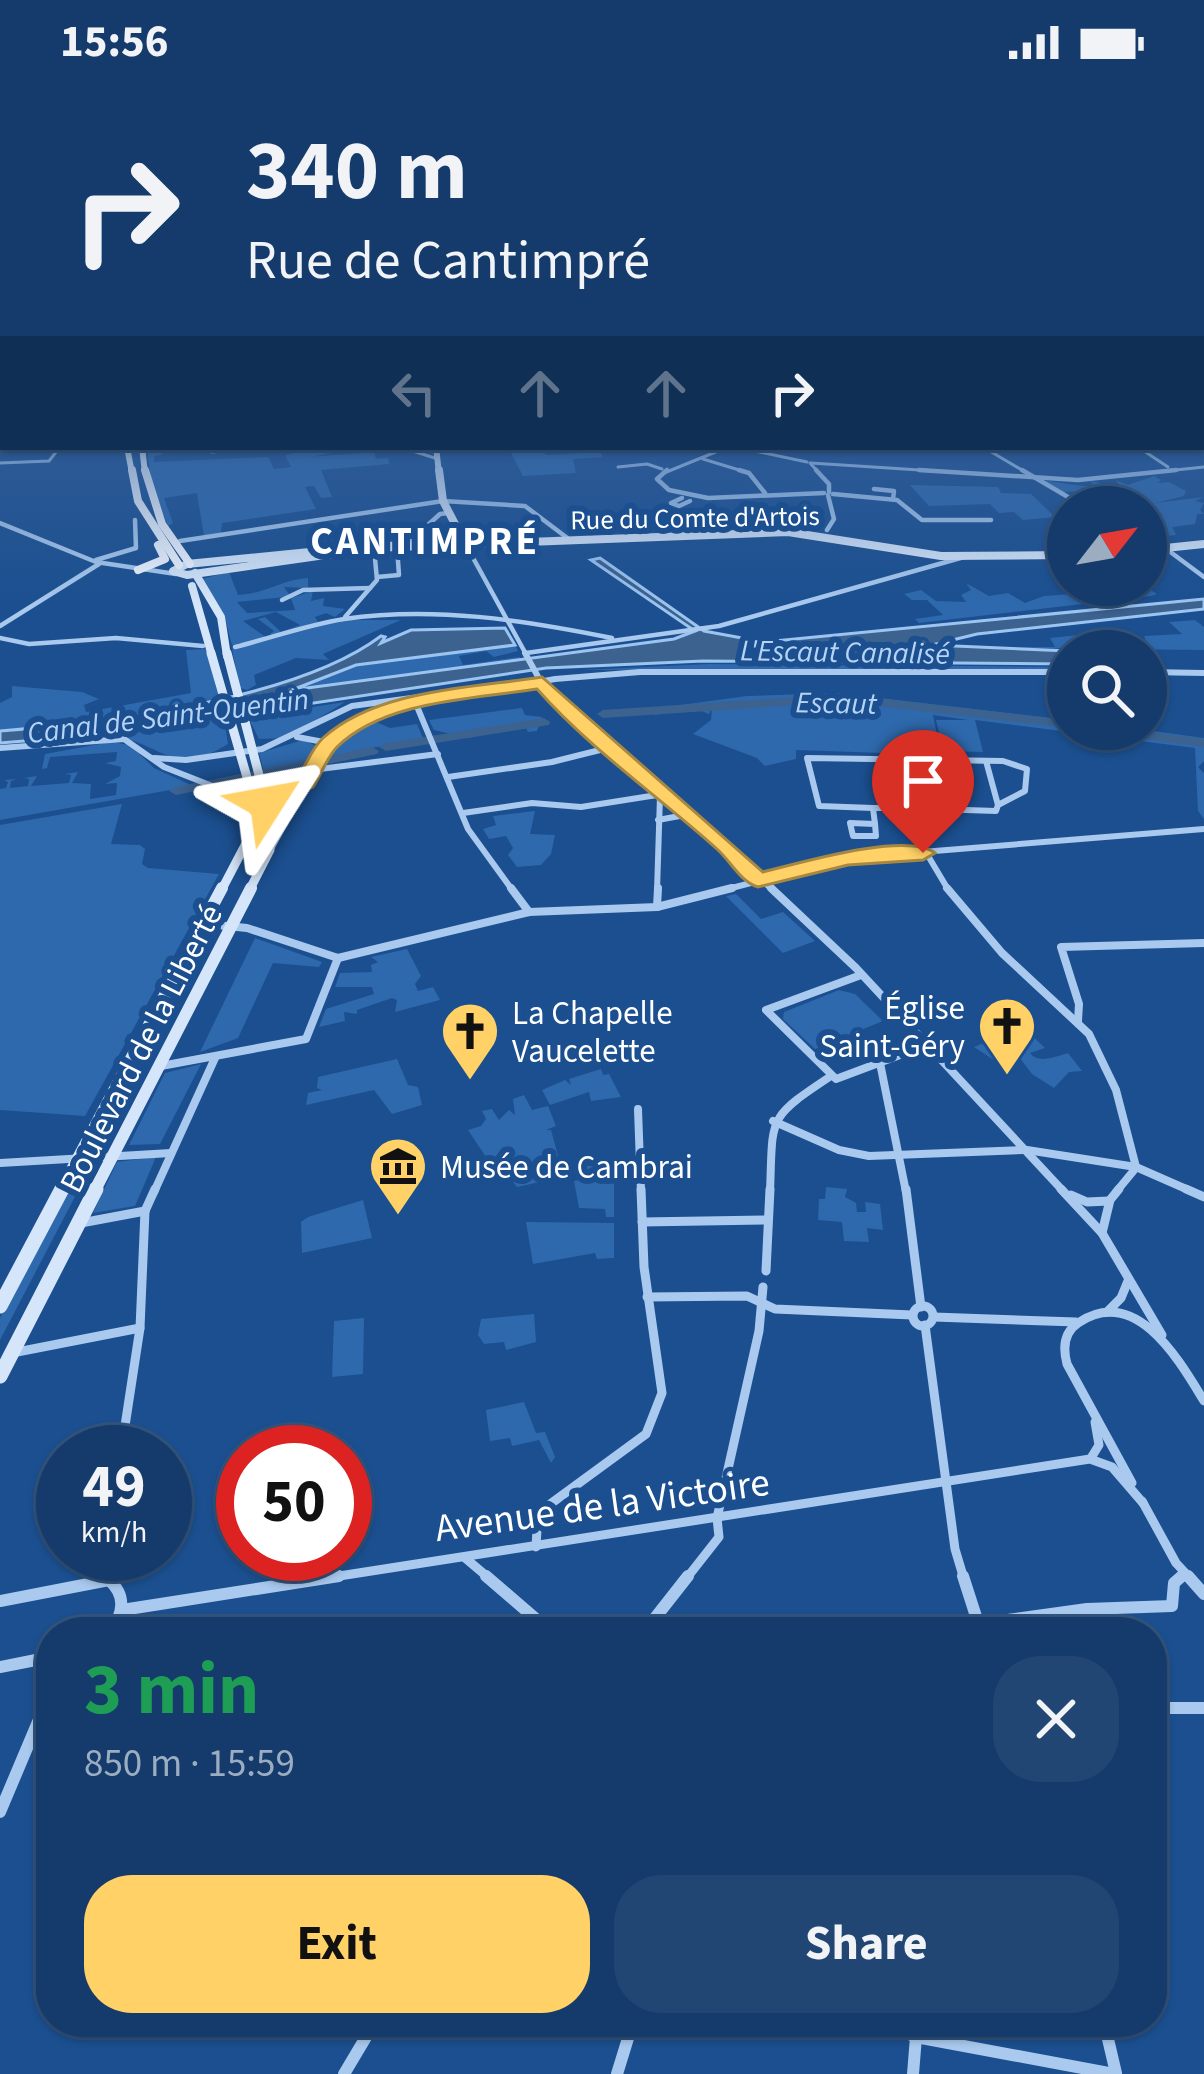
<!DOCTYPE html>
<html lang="en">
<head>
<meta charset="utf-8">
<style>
	body { margin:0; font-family:"Source Sans 3",sans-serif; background:#214673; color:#f1f3f6; height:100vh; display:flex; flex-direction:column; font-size:45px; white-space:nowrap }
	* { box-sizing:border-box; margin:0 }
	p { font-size:39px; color:#9dadc1 }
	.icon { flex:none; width:66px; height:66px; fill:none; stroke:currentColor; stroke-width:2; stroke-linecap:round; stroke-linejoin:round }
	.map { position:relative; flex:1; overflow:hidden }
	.panel { position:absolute; left:36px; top:1533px; width:1131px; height:420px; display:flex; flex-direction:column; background:#143b6b; border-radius:48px; box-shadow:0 3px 9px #0004,0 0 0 3px #33557e }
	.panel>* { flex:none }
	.hud { position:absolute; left:0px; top:0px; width:1206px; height:366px; box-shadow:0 3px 9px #0004,0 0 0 3px #33557e; background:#143b6b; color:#f1f3f6; overflow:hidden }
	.needle { width:78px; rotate:59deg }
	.fabs { position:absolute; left:1047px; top:402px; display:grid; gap:24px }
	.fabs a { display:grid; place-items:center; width:120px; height:120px; border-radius:50%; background:#143b6b; box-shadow:0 3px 9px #0004,0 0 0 3px #33557e; font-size:60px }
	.speed { position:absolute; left:36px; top:1341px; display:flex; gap:24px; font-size:60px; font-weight:700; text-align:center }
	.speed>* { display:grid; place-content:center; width:156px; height:156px; border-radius:50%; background:#143b6b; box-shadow:0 3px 9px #0004,0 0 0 3px #33557e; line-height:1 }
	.speed small { font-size:30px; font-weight:400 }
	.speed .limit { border:18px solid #d22; background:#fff; color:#111 }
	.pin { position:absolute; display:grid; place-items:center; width:102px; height:102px; color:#fff; margin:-123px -51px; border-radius:50% 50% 50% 0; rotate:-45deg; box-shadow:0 0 12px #0007 }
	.pin .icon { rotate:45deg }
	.me { position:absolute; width:132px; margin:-66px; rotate:56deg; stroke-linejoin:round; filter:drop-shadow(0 0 9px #0008) }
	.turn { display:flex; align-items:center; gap:42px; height:252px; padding:0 48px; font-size:54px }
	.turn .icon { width:156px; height:156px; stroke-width:2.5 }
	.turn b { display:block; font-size:84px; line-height:102px }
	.lanes { display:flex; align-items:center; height:114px; padding:0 48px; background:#0003; justify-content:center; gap:60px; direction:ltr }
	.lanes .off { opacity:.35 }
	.round { display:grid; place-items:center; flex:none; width:126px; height:126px; border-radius:48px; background:#214673 }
	.headline { display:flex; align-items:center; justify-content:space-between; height:204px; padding:0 48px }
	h1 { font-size:72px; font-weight:700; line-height:90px; color:#1e9e55 }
	.cta { display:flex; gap:24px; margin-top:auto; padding:24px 48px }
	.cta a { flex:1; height:138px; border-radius:48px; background:#ffd166; color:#111; font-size:48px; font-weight:700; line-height:138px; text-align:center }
	.cta a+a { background:#214673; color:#f1f3f6 }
	.status { display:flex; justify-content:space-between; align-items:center; height:84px; padding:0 60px; background:#143b6b; direction:ltr }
	.status svg { height:33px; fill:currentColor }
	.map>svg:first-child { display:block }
</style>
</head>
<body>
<div class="status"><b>15:56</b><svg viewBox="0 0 49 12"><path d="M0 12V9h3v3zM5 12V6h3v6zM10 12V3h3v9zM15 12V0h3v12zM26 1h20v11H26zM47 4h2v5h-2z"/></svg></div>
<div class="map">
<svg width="1204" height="1990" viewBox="0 0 1204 1990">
	<rect width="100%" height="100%" fill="#1b4f8f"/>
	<!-- green -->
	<g fill="#2e69ad">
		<polygon points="147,363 159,363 162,371 154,372 154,378 268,373 274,385 291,383 285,371 323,363 367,363 309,373 374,368 376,375 388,374 389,380 321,386 332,413 321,414 314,402 305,403 316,425 222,439 221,449 204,452 197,409 164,414 173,439 168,442 151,396"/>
		<polygon points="541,364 546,371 600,368 603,373 573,375 576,389 523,392 509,365"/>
		<path d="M1154 392 1161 396 1158 399 1169 398 1186 407 1184 412 1155 419 1204 413 1195 417 1204 419 1200 426 1204 430H1197L1195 440 1172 443 1176 451 1165 452 1146 443V423L1095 418 1109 416 1101 408 1109 406 1063 408 1044 397C1063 398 1076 403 1095 402L1090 397 1120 403 1116 396 1128 401Z"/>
		<polygon points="910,401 998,403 1001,409 1031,410 1055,433 1023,436 1014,428 999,429 990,420 929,422"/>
		<path d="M229 488 238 511C265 510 280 496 308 494V504L284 503 289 510 285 513 237 518 247 529 295 526 291 514 313 507 311 517 324 514 323 522 345 525 335 533 326 529 315 533 318 538 273 553 270 550 274 547 258 535 265 533 281 548 300 541 276 528 243 537 267 554 232 561 225 535 202 495Z"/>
		<polygon points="966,499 989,512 1008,509 1025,519 1044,512 1099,508 1093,501 1160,502 1146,503 1157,510 1151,512 919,539 915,535 943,531 927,516 912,516 904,510 921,506 936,517 966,518 961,511 971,506"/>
		<polygon points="344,536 401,536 323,570 329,576 296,574 254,591 256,601 247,606 240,604 232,565"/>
		<polygon points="1195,536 1204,543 1204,566 933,563 1055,563 1050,554 1088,550 1095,561 1117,561 1104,546 1118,544 1137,561 1148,562 1144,552 1182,550 1169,538"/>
		<polygon points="515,561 518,567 494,573 486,567 459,572 463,581 519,573 525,577 292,605 356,581"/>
		<polygon points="206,565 219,614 91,640 0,647 0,619 12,613 12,602 82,608 99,615 84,621 86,628 191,609 186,566"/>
		<polygon points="709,580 1068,583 1068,585 584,586"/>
		<polygon points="837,609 1068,636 1068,645 1138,645 1204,654 1204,677 1198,683 1204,689 1204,735 1198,727 1195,664 975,636 983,668 943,667 936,636 968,636 933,631 941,671 796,666 796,675 765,682 757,674 693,650 711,636 712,624 709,630 697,625 654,631 651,625 747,612"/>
		<polygon points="345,618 287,654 259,655 248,633"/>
		<polygon points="522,624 525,631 542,633 537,647 528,648 525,642 468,654 434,646 429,636"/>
		<path d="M224 635 228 660C168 698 158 651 105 653Z"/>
		<polygon points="374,637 390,644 417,640 423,654 326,673 343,655"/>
		<polygon points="303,656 321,664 299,698 269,707 259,669"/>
		<polygon points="111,658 130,661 154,684 193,702 0,736 0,705 6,704 8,698 4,696 17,695 11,697 10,704 28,702 29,695 24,694 37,692 31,702 69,699 71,691 65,690 78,688 72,699 91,700 90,715 116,711 117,699 105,700 120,692 121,683 105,679 116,677 117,668 50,673 47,684 42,685 45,670"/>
		<polygon points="122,720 111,760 140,761 145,765 142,780 148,784 219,790 85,1032 0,1026 0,741"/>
		<polygon points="535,727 530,750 555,751 551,770 541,781 517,783 508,771 513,764 506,752 489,755 483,745 496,741 493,732"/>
		<polygon points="736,810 761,835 783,828 815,857 783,869 726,812"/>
		<polygon points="255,854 322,878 319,883 273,879 238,954 200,968"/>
		<polygon points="407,865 421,892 415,900 418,907 433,903 440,916 395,928 397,916 392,914 357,926 357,930 344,928 345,937 319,943 326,925 374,910 372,903 335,903 340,889 372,888 371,881 378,878 371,873"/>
		<polygon points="839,906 855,910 883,937 815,965 783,935 784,928"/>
		<path d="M1023 943 1045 964 1030 969C1038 980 1054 973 1068 969L1082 987 1069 988 1054 1004 1032 990 1019 973 997 978 974 963Z"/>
		<polygon points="397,975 408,1001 418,1003 422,1021 392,1030 374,1006 306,1021 308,1009 322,1006 317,1004 318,993"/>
		<polygon points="201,980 160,1060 129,1061 165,989"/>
		<polygon points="601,985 603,991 609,990 621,1013 591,1017 589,1008 550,1021 542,1006 565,996 571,1001 569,995"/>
		<polygon points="524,1011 532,1026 548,1022 556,1042 546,1046 551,1046 561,1083 551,1086 555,1090 544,1093 544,1097 517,1103 511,1095 502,1097 468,1046 481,1042 486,1035 482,1027 492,1025 499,1036 509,1026 515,1031 513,1015"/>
		<polygon points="156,1073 135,1122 93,1129 117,1078"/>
		<polygon points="608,1079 608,1085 614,1085 608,1095 614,1096 614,1133 606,1133 605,1125 579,1124 574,1097 582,1095 579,1083"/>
		<polygon points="91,1082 0,1256 0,1234 76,1091"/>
		<polygon points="826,1103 847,1105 845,1113 856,1119 857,1128 866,1128 865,1118 880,1120 883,1146 867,1144 869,1158 844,1157 842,1138 818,1136 819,1115 825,1115"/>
		<polygon points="363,1116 372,1154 302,1169 301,1138 308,1133"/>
		<polygon points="526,1138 614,1139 614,1174 597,1175 595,1169 533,1180"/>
		<polygon points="534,1230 536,1258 506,1266 504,1258 484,1260 478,1251 481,1235"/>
		<polygon points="364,1234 363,1290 332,1293 334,1237"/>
		<polygon points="524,1318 536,1349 545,1348 555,1373 551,1379 539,1356 512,1362 510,1354 490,1357 486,1326"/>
	</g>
	<!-- water -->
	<path fill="#3c6290" stroke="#9cc4f0" stroke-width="3" d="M600 474 704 547 764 558 1204 515V525L977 550 932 561 1068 567V580L703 577 546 584 109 650 0 659V647C106 638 296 616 381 552L385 553 381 559 411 546 505 544 515 561 356 581 292 606 674 555 695 547 591 476Z"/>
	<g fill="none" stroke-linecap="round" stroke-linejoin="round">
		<!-- river -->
		<g fill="#3c6290" fill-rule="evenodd">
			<polygon points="842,610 1068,636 1068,644 842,618 603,634 597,630 603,626"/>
			<polygon points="544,634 550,638 549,641 386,667 379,663 386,659"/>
			<polygon points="1094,645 1129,645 1204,655 1204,663 1100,649"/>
			<polygon points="372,663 379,667 377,670 176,711 169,707 176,703"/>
		</g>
		<!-- street-far5 -->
		<g stroke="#a9c9ee" stroke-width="3">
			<polyline points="400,363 438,375"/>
			<polyline points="736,363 807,378"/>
			<polyline points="983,363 1027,389"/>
			<polyline points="1138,363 1168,383"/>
			<polyline points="212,368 258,363"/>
			<polyline points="703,375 749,389"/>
			<polyline points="0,379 49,377 60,363"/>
			<polyline points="810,379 819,389"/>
			<polyline points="811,379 966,389"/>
			<polyline points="618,383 647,380 662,385"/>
			<polyline points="664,389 728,363"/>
			<polyline points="1147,389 1204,383"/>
		</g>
		<!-- street-far4 -->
		<g stroke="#a9c9ee" stroke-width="4.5">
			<polyline points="667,386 657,395 669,406 708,414 824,409"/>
			<polyline points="739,386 749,389 765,409"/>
			<polyline points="816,386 829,400 829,408"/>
			<polyline points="919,386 1078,396 1176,386"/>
			<polyline points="1022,386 1085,423"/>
			<polyline points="874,405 894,407 893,415"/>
			<polyline points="833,410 897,416 922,436 991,436"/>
			<polyline points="682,414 671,419 679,422 690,417"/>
			<polyline points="0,439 96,478 176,490"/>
			<polyline points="827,446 834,435 828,411"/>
			<polyline points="180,457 443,417 525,422 570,456"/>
			<polyline points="407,460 440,430 448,429"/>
			<polyline points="466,461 527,572"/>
			<polyline points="1165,464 1204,493"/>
			<polyline points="96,476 136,464 135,436"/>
			<polyline points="377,493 399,491 397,463"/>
			<polyline points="282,516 303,506 370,504"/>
			<polyline points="345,533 377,496 374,464"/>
			<polyline points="0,542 99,480"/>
			<polyline points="0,554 29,560 116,554 203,562"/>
			<path d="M235 563C271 554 307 541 344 535 433 522 524 536 612 554"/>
			<polyline points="526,569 719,542 964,473"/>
		</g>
		<!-- street-far3 -->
		<g stroke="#a9c9ee" stroke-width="6">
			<polyline points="525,569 547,609 774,807"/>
			<polyline points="1146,588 1204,589"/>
			<polyline points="416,620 468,745 513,807"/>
			<polyline points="297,653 329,659"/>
			<polyline points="0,664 124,655 164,683 253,718"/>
			<polyline points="154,674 186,676 262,665 352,622 530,598"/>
			<polyline points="986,677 998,721"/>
			<polyline points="312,686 438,670"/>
			<polyline points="448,693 552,678 608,664"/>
			<polyline points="249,713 304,700"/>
			<polyline points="873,724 819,722 807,674 1003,677 1027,685 1025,707 998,721 996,727 906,724"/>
			<polyline points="463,729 532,719 581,723 657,711"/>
			<polyline points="658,736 685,731"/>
			<polygon points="850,739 875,740 876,752 853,752"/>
			<polyline points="875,740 873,724 906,724 918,755 949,807"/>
			<polyline points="271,765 329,659 367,635 406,622 555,595 640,588 1068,588"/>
			<polyline points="657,807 660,712"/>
			<polyline points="720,807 848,774 1204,745"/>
		</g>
		<!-- street-far2 -->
		<g stroke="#a9c9ee" stroke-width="8">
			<polyline points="511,804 529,828"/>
			<polyline points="771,804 856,884 1064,1108"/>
			<polyline points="947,804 1002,869 1089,950 1116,1006 1136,1083"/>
			<polyline points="657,823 658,804"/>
			<polyline points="207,840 247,844 338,874"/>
			<polyline points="338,874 529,828 657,823 732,804"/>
			<polyline points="861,891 766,926 836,995 924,962"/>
			<polyline points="1078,937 1079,920 1061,863 1204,859"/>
			<polyline points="880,979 906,1108"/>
			<polyline points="161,982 306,955 338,874"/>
			<polyline points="638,1025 641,1108"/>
			<polyline points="773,1037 839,1066 869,1072 1023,1066"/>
			<polyline points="1027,1066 1136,1083 1193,1108"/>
			<polyline points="0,1079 171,1069"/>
			<polyline points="154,1108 215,974"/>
			<path d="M770 1108C773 1032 766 1035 831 992"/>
			<polyline points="1116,1108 1135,1085"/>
		</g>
		<!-- street-far1 -->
		<g stroke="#a9c9ee" stroke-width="9">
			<polyline points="906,1105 921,1223"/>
			<polyline points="1061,1105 1102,1149 1162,1251"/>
			<polyline points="1186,1105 1204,1113"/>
			<polyline points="1071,1111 1087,1118 1109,1117"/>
			<polyline points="145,1127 155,1105"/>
			<polyline points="642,1138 768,1136"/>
			<polyline points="81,1139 145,1127"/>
			<polyline points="1102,1149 1110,1116 1119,1105"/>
			<polyline points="766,1187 770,1105"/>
			<polyline points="647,1213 747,1212 775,1225 912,1231"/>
			<circle cx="923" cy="1232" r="10"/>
			<polyline points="1107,1228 1121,1214 1128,1197"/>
			<polyline points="934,1233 1076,1238"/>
			<polyline points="925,1241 955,1465 964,1495"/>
			<polyline points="12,1269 140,1244"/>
			<polyline points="121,1368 140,1244 145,1127"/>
			<polyline points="1091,1374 1099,1361 1095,1338"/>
			<path d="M1132 1399 1067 1280C1063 1265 1063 1249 1078 1239 1136 1200 1179 1276 1204 1317"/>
			<polyline points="1142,1417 1176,1479 1191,1495"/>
			<polyline points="536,1463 538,1429 646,1350 662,1309 644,1183 641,1105"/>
			<polyline points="464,1473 490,1495"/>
			<polyline points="97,1495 103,1470"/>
			<polyline points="320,1495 1090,1375 1112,1383 1143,1419"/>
			<polyline points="686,1495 719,1453 717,1434 759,1247 763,1203"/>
			<polyline points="1178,1495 1184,1490"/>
		</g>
		<!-- street -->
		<g stroke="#a9c9ee" stroke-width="12">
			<polyline points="486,1492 551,1548"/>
			<polyline points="963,1492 981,1548"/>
			<polyline points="1188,1492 1204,1510"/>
			<path d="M0 1517 109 1496C127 1512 123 1529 111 1548"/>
			<polyline points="122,1526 339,1492"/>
			<polyline points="978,1540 1087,1525 1172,1522 1174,1499 1182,1492"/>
			<polyline points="644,1548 688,1492"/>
			<polyline points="0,1583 51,1573"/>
			<polyline points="1152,1624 1204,1624"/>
			<polyline points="0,1728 51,1607"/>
			<polyline points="882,1938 916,1953 1114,1990"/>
			<polyline points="1104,1938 1116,1989"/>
			<polyline points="344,1990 375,1938"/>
			<polyline points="617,1990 633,1938"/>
			<polyline points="913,1990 916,1953"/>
		</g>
		<!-- secondary-far4 -->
		<polyline stroke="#d6e6fa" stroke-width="6" points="436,363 439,389"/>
		<!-- secondary-far3 -->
		<g stroke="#d6e6fa" stroke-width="8">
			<polyline points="439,386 443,417 466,461"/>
			<polygon points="446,461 374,464 187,491 173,487 187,480 370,462"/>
			<polyline points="446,461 788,448 941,472 1068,471"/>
			<polyline points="446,461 466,461"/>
			<polyline points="1146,466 1204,460"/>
			<polyline points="195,489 221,533 227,572"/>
			<polyline points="192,502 212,572"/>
		</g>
		<!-- secondary-far2 -->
		<g stroke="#d6e6fa" stroke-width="9">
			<polyline points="211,569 253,714 253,746 221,807"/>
			<polyline points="227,569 270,733 270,766 249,807"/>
		</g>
		<!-- secondary-far1 -->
		<g stroke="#d6e6fa" stroke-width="12">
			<polyline points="60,1108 222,804"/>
			<polyline points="94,1108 251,804"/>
		</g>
		<!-- secondary -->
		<g stroke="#d6e6fa" stroke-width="15">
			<polyline points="0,1222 62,1105"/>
			<polyline points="0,1292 96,1105"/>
		</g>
		<!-- primary-far1 -->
		<g stroke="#f0f6ff" stroke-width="6">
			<polyline points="127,363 132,389"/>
			<polyline points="142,363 145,389"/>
		</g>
		<!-- primary -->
		<g stroke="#f0f6ff" stroke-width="8">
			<polyline points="132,386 138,417 179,481"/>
			<polyline points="145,386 162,440 190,480"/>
			<polyline points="138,486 165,475 158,461"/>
		</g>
	</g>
	<!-- sky -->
	<linearGradient id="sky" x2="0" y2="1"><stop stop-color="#0f2b4f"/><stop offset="0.47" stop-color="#39639b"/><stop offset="1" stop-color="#39639b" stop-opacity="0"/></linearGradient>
	<rect width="1204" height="523" fill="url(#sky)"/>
	<!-- route -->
	<path fill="#ffd166" stroke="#a68842" stroke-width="3" d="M542 593 763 788C799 779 907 747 935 769L923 776 848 781 758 803C741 798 731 778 718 766 658 712 590 665 537 605 475 615 385 616 337 663 327 673 321 691 313 703L276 715 274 724 267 725 256 719 257 708 298 695C305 682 312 664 323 654 377 605 473 604 542 593Z"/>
	<!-- icons -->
	<defs>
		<g id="church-pin" transform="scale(3)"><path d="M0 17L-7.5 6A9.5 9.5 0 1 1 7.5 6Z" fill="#ffd166" stroke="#1b4f8f"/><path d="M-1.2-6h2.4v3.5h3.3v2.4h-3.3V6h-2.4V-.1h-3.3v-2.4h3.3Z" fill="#111"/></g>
		<g id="museum-pin" transform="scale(3)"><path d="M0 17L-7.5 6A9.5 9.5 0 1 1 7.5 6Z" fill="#ffd166" stroke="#1b4f8f"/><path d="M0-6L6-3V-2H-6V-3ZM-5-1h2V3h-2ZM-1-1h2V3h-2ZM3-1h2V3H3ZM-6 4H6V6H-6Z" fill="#111"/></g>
	</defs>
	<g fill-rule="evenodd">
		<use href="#church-pin" x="1007" y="942"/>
		<use href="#church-pin" x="470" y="947"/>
		<use href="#museum-pin" x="398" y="1082"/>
	</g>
	<g text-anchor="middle" stroke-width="12" stroke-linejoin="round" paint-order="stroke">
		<!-- far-street labels -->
		<g font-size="27" fill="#fff" stroke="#1b4f8f">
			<text transform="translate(695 434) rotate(-1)" y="9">Rue du Comte d'Artois</text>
		</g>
		<!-- far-water labels -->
		<g font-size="30" font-style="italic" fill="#b5d3f5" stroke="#1b4f8f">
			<text transform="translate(845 568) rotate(1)" y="10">L'Escaut Canalisé</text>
			<text transform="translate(836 619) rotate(1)" y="10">Escaut</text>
			<text transform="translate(168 632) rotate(-7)" y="10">Canal de Saint-Quentin</text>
		</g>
		<!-- poi labels -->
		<g font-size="33" fill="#fff" stroke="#1b4f8f" text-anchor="start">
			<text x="965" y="935" text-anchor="end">Église<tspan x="965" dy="38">Saint-Géry</tspan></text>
			<text x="512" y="940">La Chapelle<tspan x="512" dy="38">Vaucelette</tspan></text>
			<text x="440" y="1094">Musée de Cambrai</text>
		</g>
		<!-- street labels -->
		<g font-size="33" fill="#fff" stroke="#1b4f8f">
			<text transform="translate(140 964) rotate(-63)" y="12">Boulevard de la Liberté</text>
		</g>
		<!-- far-district labels -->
		<g font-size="39" font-weight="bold" letter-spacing="3" fill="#fff" stroke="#1b4f8f">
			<text x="425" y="470">CANTIMPRÉ</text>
		</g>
		<!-- near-street labels -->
		<g font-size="39" fill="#fff" stroke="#1b4f8f">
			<text transform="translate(602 1420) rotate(-8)" y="14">Avenue de la Victoire</text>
		</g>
	</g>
</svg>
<div class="fabs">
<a><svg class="needle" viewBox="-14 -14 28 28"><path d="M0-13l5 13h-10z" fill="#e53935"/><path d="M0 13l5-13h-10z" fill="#9dadc1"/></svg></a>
<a><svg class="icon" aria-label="search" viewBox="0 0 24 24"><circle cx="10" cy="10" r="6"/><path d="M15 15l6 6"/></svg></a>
</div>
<div class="speed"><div>49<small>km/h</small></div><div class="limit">50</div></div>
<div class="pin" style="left:923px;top:769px;background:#d93025"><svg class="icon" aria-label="arrive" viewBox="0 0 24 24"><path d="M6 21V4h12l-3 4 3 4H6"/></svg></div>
<svg class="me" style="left:267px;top:719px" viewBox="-20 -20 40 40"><path d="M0-17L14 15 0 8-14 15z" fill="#ffd166" stroke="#fff" stroke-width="4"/></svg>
<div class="hud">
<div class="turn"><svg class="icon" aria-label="right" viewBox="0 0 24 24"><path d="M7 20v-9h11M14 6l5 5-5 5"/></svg><div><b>340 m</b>Rue de Cantimpré</div></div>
<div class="lanes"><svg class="icon off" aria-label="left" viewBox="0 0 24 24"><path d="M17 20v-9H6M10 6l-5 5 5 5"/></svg><svg class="icon off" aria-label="ahead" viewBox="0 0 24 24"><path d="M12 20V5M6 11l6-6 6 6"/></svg><svg class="icon off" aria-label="ahead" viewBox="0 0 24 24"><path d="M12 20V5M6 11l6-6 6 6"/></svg><svg class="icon" aria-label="right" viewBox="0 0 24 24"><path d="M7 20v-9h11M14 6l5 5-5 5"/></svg></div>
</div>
<section class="panel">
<div class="headline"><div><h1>3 min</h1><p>850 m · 15:59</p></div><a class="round"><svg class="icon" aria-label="close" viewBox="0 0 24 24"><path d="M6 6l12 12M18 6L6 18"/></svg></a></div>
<div class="cta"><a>Exit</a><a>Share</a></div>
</section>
</div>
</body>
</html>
